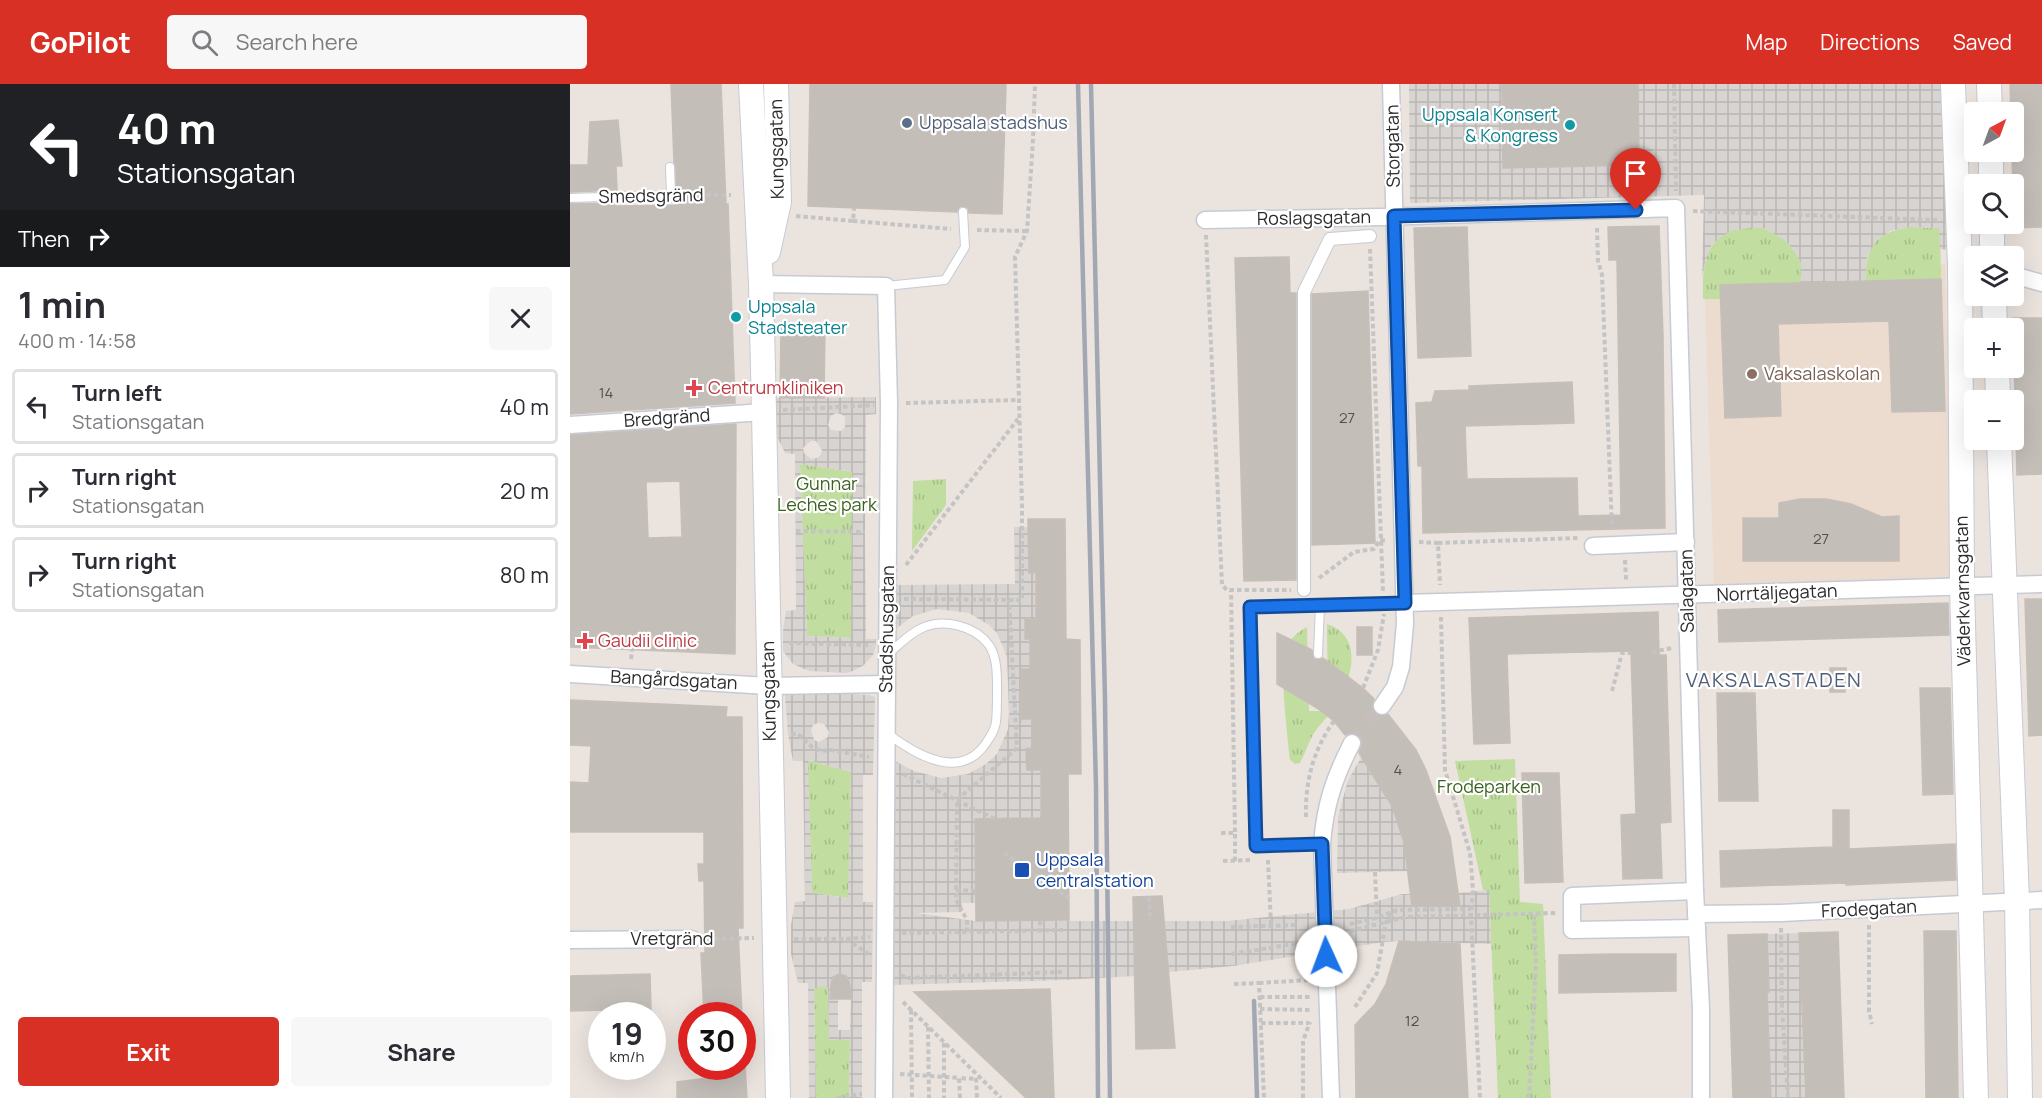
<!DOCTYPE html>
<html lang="en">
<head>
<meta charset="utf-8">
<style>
	body { margin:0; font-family:Manrope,sans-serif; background:#f7f7f7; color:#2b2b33; height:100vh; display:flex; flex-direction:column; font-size:22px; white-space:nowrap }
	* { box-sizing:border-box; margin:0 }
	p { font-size:20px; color:#7c7c81 }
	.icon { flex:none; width:33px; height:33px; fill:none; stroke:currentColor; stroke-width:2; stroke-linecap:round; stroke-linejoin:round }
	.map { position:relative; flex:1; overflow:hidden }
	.drawer { display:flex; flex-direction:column; background:#fff; width:570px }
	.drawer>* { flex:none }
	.guide { background:#202124; color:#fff; overflow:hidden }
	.needle { width:39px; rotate:41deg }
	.controls { position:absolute; left:1394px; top:18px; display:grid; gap:12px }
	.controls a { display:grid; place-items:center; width:60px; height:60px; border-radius:6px; background:#fff; box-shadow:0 6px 24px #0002; font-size:30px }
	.speed { position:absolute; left:18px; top:918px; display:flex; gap:12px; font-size:30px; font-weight:700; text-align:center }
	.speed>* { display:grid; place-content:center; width:78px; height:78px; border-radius:50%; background:#fff; box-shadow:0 6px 24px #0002; line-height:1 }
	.speed small { font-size:15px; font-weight:400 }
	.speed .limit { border:9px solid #d22; background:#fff; color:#111 }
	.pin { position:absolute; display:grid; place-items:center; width:51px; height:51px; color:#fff; margin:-62px -26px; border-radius:50% 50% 50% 0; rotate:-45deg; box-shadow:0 0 6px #0007 }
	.pin .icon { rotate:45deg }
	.me { position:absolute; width:66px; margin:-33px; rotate:358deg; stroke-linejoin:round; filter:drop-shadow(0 0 4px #0008) }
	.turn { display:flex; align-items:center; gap:21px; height:126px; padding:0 18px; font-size:27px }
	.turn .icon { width:78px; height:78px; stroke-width:2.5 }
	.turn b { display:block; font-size:42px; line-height:51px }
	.then { display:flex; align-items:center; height:57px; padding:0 18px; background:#0003; gap:12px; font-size:22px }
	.round { display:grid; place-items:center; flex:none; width:63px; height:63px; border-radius:6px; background:#f7f7f7 }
	.head { display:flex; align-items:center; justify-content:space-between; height:102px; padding:0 18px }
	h1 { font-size:36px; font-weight:700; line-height:45px }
	.button { display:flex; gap:12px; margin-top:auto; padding:12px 18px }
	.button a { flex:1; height:69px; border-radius:6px; background:#d93025; color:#fff; font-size:24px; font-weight:700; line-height:69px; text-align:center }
	.button a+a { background:#f7f7f7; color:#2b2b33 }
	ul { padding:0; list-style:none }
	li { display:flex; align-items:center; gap:18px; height:75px; margin:0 12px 9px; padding:0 6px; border:3px solid #e1e1e2; border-radius:6px }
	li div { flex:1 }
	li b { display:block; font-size:22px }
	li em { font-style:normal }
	header { display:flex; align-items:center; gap:36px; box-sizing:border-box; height:84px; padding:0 30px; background:#d93025; color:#fff }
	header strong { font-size:28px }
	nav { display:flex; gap:33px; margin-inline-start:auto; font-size:21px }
	.search { width:420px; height:54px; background:#f7f7f7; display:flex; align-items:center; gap:15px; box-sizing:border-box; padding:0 21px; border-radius:6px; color:#7c7c81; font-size:22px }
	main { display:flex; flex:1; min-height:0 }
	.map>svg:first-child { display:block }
</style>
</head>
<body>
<header>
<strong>GoPilot</strong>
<div class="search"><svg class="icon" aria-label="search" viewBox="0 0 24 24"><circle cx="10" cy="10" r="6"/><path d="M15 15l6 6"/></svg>Search here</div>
<nav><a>Map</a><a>Directions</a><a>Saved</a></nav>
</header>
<main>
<section class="drawer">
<div class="guide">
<div class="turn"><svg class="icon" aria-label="left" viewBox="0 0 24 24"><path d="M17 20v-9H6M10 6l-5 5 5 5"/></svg><div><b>40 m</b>Stationsgatan</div></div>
<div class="then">Then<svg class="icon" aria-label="right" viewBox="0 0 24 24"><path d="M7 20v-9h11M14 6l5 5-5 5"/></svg></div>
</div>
<div class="head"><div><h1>1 min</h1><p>400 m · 14:58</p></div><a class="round"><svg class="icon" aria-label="close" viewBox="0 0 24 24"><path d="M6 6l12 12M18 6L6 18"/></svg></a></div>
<ul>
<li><svg class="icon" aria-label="left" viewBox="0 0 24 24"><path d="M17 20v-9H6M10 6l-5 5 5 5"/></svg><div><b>Turn left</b><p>Stationsgatan</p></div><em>40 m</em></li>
<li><svg class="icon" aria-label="right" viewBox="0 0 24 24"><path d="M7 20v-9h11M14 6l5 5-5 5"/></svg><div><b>Turn right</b><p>Stationsgatan</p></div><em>20 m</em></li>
<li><svg class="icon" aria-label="right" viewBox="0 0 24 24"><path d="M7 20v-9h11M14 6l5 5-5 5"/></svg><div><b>Turn right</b><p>Stationsgatan</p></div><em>80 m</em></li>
</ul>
<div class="button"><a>Exit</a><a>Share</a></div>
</section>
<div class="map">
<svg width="1472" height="1014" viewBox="0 0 1472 1014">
	<defs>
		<pattern id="grass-tufts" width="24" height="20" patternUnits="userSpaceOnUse" patternTransform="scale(1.5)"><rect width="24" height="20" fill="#c1dd9f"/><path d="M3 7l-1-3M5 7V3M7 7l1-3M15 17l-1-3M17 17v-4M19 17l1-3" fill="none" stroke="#a6be89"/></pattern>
		<pattern id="plaza-grid" width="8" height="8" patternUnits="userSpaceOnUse" patternTransform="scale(1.5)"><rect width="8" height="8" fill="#d8d4d1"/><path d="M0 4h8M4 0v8" fill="none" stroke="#bab6b4"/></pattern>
	</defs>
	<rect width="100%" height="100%" fill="#ebe3de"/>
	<!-- education -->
	<polygon fill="#ecdccf" points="1375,180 1385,494 1144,501 1134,187"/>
	<!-- grass -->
	<g fill="url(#grass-tufts)">
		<path d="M1341 143 1370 144 1371 195 1295 197C1297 160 1304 149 1341 143Z"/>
		<path d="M1179 144H1194L1215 156 1226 169 1231 179V199L1151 215H1133C1132 190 1133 158 1160 147 1165 145 1173 145 1179 144Z"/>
		<polygon points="230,380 282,388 282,554 237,552"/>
		<polygon points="376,395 376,421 342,467 343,397"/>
		<path d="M757 540C796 553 781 599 764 624 758 633 750 640 744 649 738 659 735 670 730 679L725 680 720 676C718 655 708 578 717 562 721 554 729 547 737 543L739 627H758Z"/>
		<polygon points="945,675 950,818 973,820 981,1014 928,1014 919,807 913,806 885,677"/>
		<polygon points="237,676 281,688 279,814 242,809"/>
		<polygon points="244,903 258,903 259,956 280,956 279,1014 246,1014"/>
	</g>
	<!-- plaza -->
	<g fill="url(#plaza-grid)" fill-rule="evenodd">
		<polygon points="839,0 932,0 934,84 1069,81 1068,0 1373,0 1379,166 1370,165 1369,144 1341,143 1320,147 1305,158 1297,174 1295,197 1231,199 1231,179 1226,169 1215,156 1194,144 1179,144 1160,147 1142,160 1135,178 1132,195 1134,111 840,119"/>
		<path d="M306 313V330L296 331 295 448 296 555H306L305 565 303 571 294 581 285 586 277 589 239 587 223 580 213 567V547L216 527 226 526 225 370 215 369 206 350 204 314ZM266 329 271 330 275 333V343L271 347 261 346 258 341 261 332ZM241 357H246L252 366 251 371 247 374 241 375 234 369 233 364ZM230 380 282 388 281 554 237 552Z"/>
		<polygon points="444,443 459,443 459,489 466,489 466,535 455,555 460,555 460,585 451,585 451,635 462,635 462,665 456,665 457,686 471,686 471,735 405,735 406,819 392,819 392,828 345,829 406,837 657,837 779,825 832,810 878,810 919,806 921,860 829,857 814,858 663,882 599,888 596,865 565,892 493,896 323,901 325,677 344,687 371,694 398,690 416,680 427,670 438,645 439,629 437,573 427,549 419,541 399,529 367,525 343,532 327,544 327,501 445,500"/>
		<path d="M220 607 299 611 305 613 303 691H293V818H303L302 898H292V1014H279L280 956H259L258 903 244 904 246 1014H239L238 899H228L221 870V841L225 818 235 817 233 677H223L218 650 215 611ZM248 639 254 640 259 648 258 653 249 658 244 656 241 646 243 641ZM238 676 281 688 278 814 242 809ZM269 890 276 892 279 897 281 912 280 946H268V915H261V899L263 893Z"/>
		<polygon points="791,674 799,682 822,722 834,758 839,787 767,789 768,733 778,696"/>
		<polygon points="1229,849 1236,1014 1201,1014 1198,933 1183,909 1199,908 1197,850"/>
	</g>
	<!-- building -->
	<g fill="#c4beb9" stroke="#c7beb8" stroke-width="1.5" fill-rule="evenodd">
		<polygon points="101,0 151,0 156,120 158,120 165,319 0,330 0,120 47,119 47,122 106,121 106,83 104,78"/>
		<polygon points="240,0 436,0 432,130 399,129 398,124 393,122 389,123 387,128 238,122"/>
		<polygon points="932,0 1068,0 1069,81 933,84"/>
		<polygon points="1440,0 1472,0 1472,143 1444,144 1442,68 1443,28 1441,28"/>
		<polygon points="48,36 52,82 46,82 47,106 0,108 0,81 18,81 20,38"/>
		<polygon points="1089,142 1093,251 1095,444 853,449 852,382 848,382 846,319 862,318 865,307 899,306 899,302 1002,298 1004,339 895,342 897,395 1007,394 1008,432 1051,431 1047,176 1039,176 1038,143"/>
		<polygon points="897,143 901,272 848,274 844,144"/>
		<polygon points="719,173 720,209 726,209 726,496 674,497 665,174"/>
		<polygon points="1371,195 1375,327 1322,328 1319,237 1208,240 1211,332 1155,334 1150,201"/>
		<polygon points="798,207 805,459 742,461 742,210"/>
		<polygon points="1443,234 1472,234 1472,390 1447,391"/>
		<polygon points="211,244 255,244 254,314 210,314"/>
		<path d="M166 340 165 570 0 563V351ZM110 397 112 453 78 454 76 398Z"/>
		<polygon points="1230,415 1256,415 1281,420 1312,433 1329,432 1329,477 1173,477 1173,434 1209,434 1209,419"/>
		<polygon points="458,435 495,435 496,555 510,556 511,690 498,690 499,836 406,837 405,735 471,734 471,686 457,686 456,665 462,664 462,635 451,635 451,585 460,585 460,555 455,555 455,535 466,535 466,489 459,489"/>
		<polygon points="1455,515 1472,515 1472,651 1459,652"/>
		<polygon points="1378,519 1379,551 1149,558 1148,526"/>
		<polygon points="1088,528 1089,571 1096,571 1101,738 1090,739 1092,794 1053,795 1051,731 1066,730 1061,567 937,570 940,659 904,660 899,534"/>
		<rect x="787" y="543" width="15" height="28"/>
		<polygon points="707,549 742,566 744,575 748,576 753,574 793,604 804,615 802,621 803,627 811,632 818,630 846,666 856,686 880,753 890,822 842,822 834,758 822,722 789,669 792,659 791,654 782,649 775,651 764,637 747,624 707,600"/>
		<polygon points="1260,584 1276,584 1275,608 1260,608"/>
		<polygon points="1350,604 1380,604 1383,710 1353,711"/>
		<polygon points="1147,609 1185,609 1188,717 1149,717"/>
		<polygon points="0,616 157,623 156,633 172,633 173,844 168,844 172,932 134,932 131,869 135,869 134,797 129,797 128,780 134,780 134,748 0,748 0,698 19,699 21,662 0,661"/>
		<polygon points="952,689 989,689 993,798 955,799"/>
		<polygon points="1263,726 1279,726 1279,765 1385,760 1386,796 1276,801 1276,799 1151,803 1150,767 1263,763"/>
		<polygon points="592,812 605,964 566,965 563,813"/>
		<polygon points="1354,847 1386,847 1388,1014 1356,1014"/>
		<polygon points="1268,848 1274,1014 1236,1014 1229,849"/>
		<polygon points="1197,850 1199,908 1197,909 1201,1014 1163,1014 1158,851"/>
		<polygon points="829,857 890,860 898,1014 786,1014 785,941 805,920 816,900"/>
		<polygon points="1045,870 1106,870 1106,907 989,909 989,871"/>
		<polygon points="80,890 81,925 0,927 0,892"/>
		<polygon points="269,890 276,892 279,897 282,915 260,915 261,899 263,893"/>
		<polygon points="480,905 484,1014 456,1014 344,908"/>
		<polygon points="137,982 175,982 177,1014 107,1014 107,998 138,994"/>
	</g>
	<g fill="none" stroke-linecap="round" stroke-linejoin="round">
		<!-- minor-tunnel -->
		<polyline stroke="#c5beba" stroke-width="16" stroke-dasharray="16 8" stroke-linecap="butt" points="782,659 812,622"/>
		<!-- service casing -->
		<g stroke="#c6cbd3" stroke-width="10">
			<g id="service">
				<polyline points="0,114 101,111 100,83"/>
				<polyline points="316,202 375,196 395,163 393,128"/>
				<polyline points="748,570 750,521"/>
				<path d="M317 649C343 669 387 697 414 662 419 655 425 647 426 638 427 629 427 619 427 610 427 595 428 574 419 561 405 542 374 534 352 544 340 549 329 561 319 569"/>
				<polyline points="752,760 686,762 680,523 835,519"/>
			</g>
		</g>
		<!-- pedestrian casing -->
		<g stroke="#c6cbd3" stroke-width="14">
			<polyline id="pedestrian" points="734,506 734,208 760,155 800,152"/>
		</g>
		<!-- minor casing -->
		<g stroke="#c6cbd3" stroke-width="19">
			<g id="minor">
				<polyline points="635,136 811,133 1106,124 1125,807 1131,924 1131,1014"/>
				<polyline points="1443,191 1472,199"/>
				<polyline points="191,200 316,202 319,320 314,1014"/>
				<polyline points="0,341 194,328"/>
				<polyline points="1023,462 1116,458"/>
				<polyline points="835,519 1472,500"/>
				<polyline points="0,590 199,602 317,600"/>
				<polyline points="812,622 825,603 831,583 835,540 821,0"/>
				<polyline points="1125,807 1002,812 1002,846 1127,844"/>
				<polyline points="1126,830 1211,829 1472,816"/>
				<polyline points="0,856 122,855"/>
				<path d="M761 1014 752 760C755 721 764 694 782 659"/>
			</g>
		</g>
		<!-- secondary casing -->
		<g stroke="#c6cbd3" stroke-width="26">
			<g id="secondary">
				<polyline points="181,0 191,200 194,328 208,1014"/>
				<polyline points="1383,0 1390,181 1392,503 1406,1014"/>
				<polyline points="1419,0 1420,28"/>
				<polyline points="1421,68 1421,100"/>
				<polyline points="1422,140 1422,172"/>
				<polyline points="198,168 209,118 206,0"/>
				<polyline points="1424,212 1425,244"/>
				<polyline points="1427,284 1428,316"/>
				<polyline points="1429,356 1447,816 1450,1014"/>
			</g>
		</g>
		<!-- path -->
		<g stroke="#c4c4c4" stroke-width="4" stroke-dasharray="4.5 3" stroke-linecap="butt">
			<polyline points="1104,0 1106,107"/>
			<polyline points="114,111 161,111"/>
			<polyline points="1123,127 1367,136"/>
			<polyline points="226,132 283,137 284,124"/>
			<polyline points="283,137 381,145"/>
			<polyline points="1027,144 1028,177 1032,191 1042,444"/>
			<polyline points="407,146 456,147"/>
			<polyline points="636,151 652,501 657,506 721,506"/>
			<polyline points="800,165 813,508"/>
			<polyline points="336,319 449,316"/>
			<polyline points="213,326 304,321"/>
			<polyline points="226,447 295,448"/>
			<polyline points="849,458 868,459 870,501"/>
			<polyline points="868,459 1008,454"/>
			<polyline points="1055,476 1056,496"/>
			<polyline points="336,481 448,335"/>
			<polyline points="749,494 784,468 804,465 810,456 817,457"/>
			<polyline points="334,515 452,516 452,423 445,173 457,147 463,56 465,0"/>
			<polyline points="871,533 875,686 900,769 903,807 901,832 910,1014"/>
			<polyline points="219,559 298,561"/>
			<polyline points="1082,568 1102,564"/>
			<polyline points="61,575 62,566"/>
			<polyline points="793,604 808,566 814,530"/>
			<polyline points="1042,607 1052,569 1061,569"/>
			<polyline points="221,650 228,650 242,663 251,667 261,666 299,673"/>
			<polyline points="333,690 425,735"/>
			<path d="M736 733C735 698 743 666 764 637"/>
			<polyline points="651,749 665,749 661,506"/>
			<polyline points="434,769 499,814"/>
			<polyline points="698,776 701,841"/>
			<polyline points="653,777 683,776"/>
			<polyline points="665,777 665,749"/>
			<polyline points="805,788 807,834"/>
			<polyline points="386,806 406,807"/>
			<polyline points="579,813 580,836"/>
			<polyline points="470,837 470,847"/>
			<polyline points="780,840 807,834 827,826 901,825"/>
			<polyline points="1299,841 1299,927 1302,940"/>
			<polyline points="661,843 728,841"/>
			<polyline points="1211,844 1212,924 1218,1014"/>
			<polyline points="780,847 836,833 987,829"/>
			<polyline points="397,848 397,836 386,816 387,716 447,664 439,516"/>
			<polyline points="332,849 493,846"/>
			<polyline points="137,855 184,854"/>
			<polyline points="224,855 276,855 300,871"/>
			<polyline points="276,855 300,853"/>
			<polyline points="662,870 729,859"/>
			<polyline points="331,891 336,894 493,888"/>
			<polyline points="689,899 739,896"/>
			<polyline points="664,900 689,899 694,1014"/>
			<polyline points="690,913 741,913"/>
			<polyline points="333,918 431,1014"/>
			<polyline points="785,923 807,889 816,838 826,827"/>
			<polyline points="690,925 741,926"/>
			<polyline points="341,926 342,1014"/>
			<polyline points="691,939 739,939"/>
			<polyline points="358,943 359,1014"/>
			<polyline points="374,959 374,1014"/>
			<polyline points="330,990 389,994"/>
			<polyline points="406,994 407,1014"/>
			<polyline points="267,1014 292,1010"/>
			<polyline points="390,1014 389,994 406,995"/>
			<polyline points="733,1014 733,957 740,938"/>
			<polyline points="959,1014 966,880 964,831"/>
		</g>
		<!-- service -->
		<use href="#service" stroke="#fff" stroke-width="8"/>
		<!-- pedestrian -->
		<use href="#pedestrian" stroke="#fff" stroke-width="12"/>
		<!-- minor -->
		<use href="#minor" stroke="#fff" stroke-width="16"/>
		<!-- secondary -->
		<use href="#secondary" stroke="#fff" stroke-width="24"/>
		<!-- rail -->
		<g stroke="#a1a7b3" stroke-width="4.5">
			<polyline points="508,0 526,703 528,1014"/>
			<polyline points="521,0 535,616 540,1014"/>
			<polyline points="684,917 687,1014"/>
		</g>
	</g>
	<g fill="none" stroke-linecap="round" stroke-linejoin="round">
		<!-- route casing -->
		<g stroke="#114b97" stroke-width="15">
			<polyline id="route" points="756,872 752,760 686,762 680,523 835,519 824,132 1066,126"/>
		</g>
		<!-- route -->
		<use href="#route" stroke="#1a73e8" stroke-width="10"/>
	</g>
	<!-- markers -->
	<circle fill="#5c6f8a" stroke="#fff" stroke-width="2" cx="337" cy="39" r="6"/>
	<g fill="#0f9aa8" stroke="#fff" stroke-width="2">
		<circle cx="1000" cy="41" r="6"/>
		<circle cx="166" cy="233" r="6"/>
	</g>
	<circle fill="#8d6e63" stroke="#fff" stroke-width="2" cx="1182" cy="290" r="6"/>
	<g fill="#e0444e" stroke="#fff" stroke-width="2">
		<path d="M121 295h6v6h6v6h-6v6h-6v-6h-6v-6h6z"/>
		<path d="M12 548h6v6h6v6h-6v6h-6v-6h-6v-6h6z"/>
	</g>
	<rect fill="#1a4fb4" stroke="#fff" stroke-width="2" x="444" y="778" width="16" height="16" rx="3"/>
	<g text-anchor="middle" stroke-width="4.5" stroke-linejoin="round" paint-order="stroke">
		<!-- number labels -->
		<g font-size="15" fill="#51504e">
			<text x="36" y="314">14</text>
			<text x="777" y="339">27</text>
			<text x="1251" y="460">27</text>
			<text x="828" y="691">4</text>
			<text x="842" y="942">12</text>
		</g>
		<!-- culture labels -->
		<g font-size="18" fill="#0d838f" stroke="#fff" text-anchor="end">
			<text x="988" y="37">Uppsala Konsert<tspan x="988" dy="21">&amp; Kongress</tspan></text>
			<text x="178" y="229" text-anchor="start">Uppsala<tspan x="178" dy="21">Stadsteater</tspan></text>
		</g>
		<!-- service labels -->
		<g font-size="18" fill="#4e5e75" stroke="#fff" text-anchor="start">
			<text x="349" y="45">Uppsala stadshus</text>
		</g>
		<!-- street labels -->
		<g font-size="18" fill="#2b2b2b" stroke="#fff">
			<text transform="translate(823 62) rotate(-91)" y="6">Storgatan</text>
			<text transform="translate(207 65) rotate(-91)" y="6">Kungsgatan</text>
			<text transform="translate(81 112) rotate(-1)" y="6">Smedsgränd</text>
			<text transform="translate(744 134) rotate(-1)" y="6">Roslagsgatan</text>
			<text transform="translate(97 334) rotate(-4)" y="6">Bredgränd</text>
			<text transform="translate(1117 507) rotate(-91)" y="6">Salagatan</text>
			<text transform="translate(1393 507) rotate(-91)" y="6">Väderkvarnsgatan</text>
			<text transform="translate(1207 509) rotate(-2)" y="6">Norrtäljegatan</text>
			<text transform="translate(317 545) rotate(-89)" y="6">Stadshusgatan</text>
			<text transform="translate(104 596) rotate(3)" y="6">Bangårdsgatan</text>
			<text transform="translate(199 607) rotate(-91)" y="6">Kungsgatan</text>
			<text transform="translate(1299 825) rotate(-3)" y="6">Frodegatan</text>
			<text x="102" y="861">Vretgränd</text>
		</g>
		<!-- education labels -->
		<g font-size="18" fill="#785e54" stroke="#fff" text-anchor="start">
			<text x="1194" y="296">Vaksalaskolan</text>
		</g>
		<!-- health labels -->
		<g font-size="18" fill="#be3a42" stroke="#fff" text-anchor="start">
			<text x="138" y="310">Centrumkliniken</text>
			<text x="28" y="563">Gaudii clinic</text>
		</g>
		<!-- park labels -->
		<g font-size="18" fill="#3b6220" stroke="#fff">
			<text x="257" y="406">Gunnar<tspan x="257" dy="21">Leches park</tspan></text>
			<text x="919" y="709">Frodeparken</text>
		</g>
		<!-- transit labels -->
		<g font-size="18" fill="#164399" stroke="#fff" text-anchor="start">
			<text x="466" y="782">Uppsala<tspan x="466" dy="21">centralstation</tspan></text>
		</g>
		<!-- neighbourhood labels -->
		<g font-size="20" letter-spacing="1.5" fill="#4f5e78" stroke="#fff">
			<text x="1204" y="603">VAKSALASTADEN</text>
		</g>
	</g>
</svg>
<div class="controls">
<a><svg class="needle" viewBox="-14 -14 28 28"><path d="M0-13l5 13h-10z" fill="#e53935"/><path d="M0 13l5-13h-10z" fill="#7c7c81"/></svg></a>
<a><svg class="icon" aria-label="search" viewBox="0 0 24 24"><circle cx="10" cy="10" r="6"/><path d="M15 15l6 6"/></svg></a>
<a><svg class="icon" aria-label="layers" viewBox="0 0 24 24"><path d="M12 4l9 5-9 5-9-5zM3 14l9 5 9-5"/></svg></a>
<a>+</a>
<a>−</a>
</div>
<div class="speed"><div>19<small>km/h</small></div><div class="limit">30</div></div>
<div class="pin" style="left:1066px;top:126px;background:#d93025"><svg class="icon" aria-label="arrive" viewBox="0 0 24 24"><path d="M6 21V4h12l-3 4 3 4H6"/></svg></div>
<svg class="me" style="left:756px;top:872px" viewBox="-20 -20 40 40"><circle r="19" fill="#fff"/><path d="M0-13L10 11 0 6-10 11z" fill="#1a73e8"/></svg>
</div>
</main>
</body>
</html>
